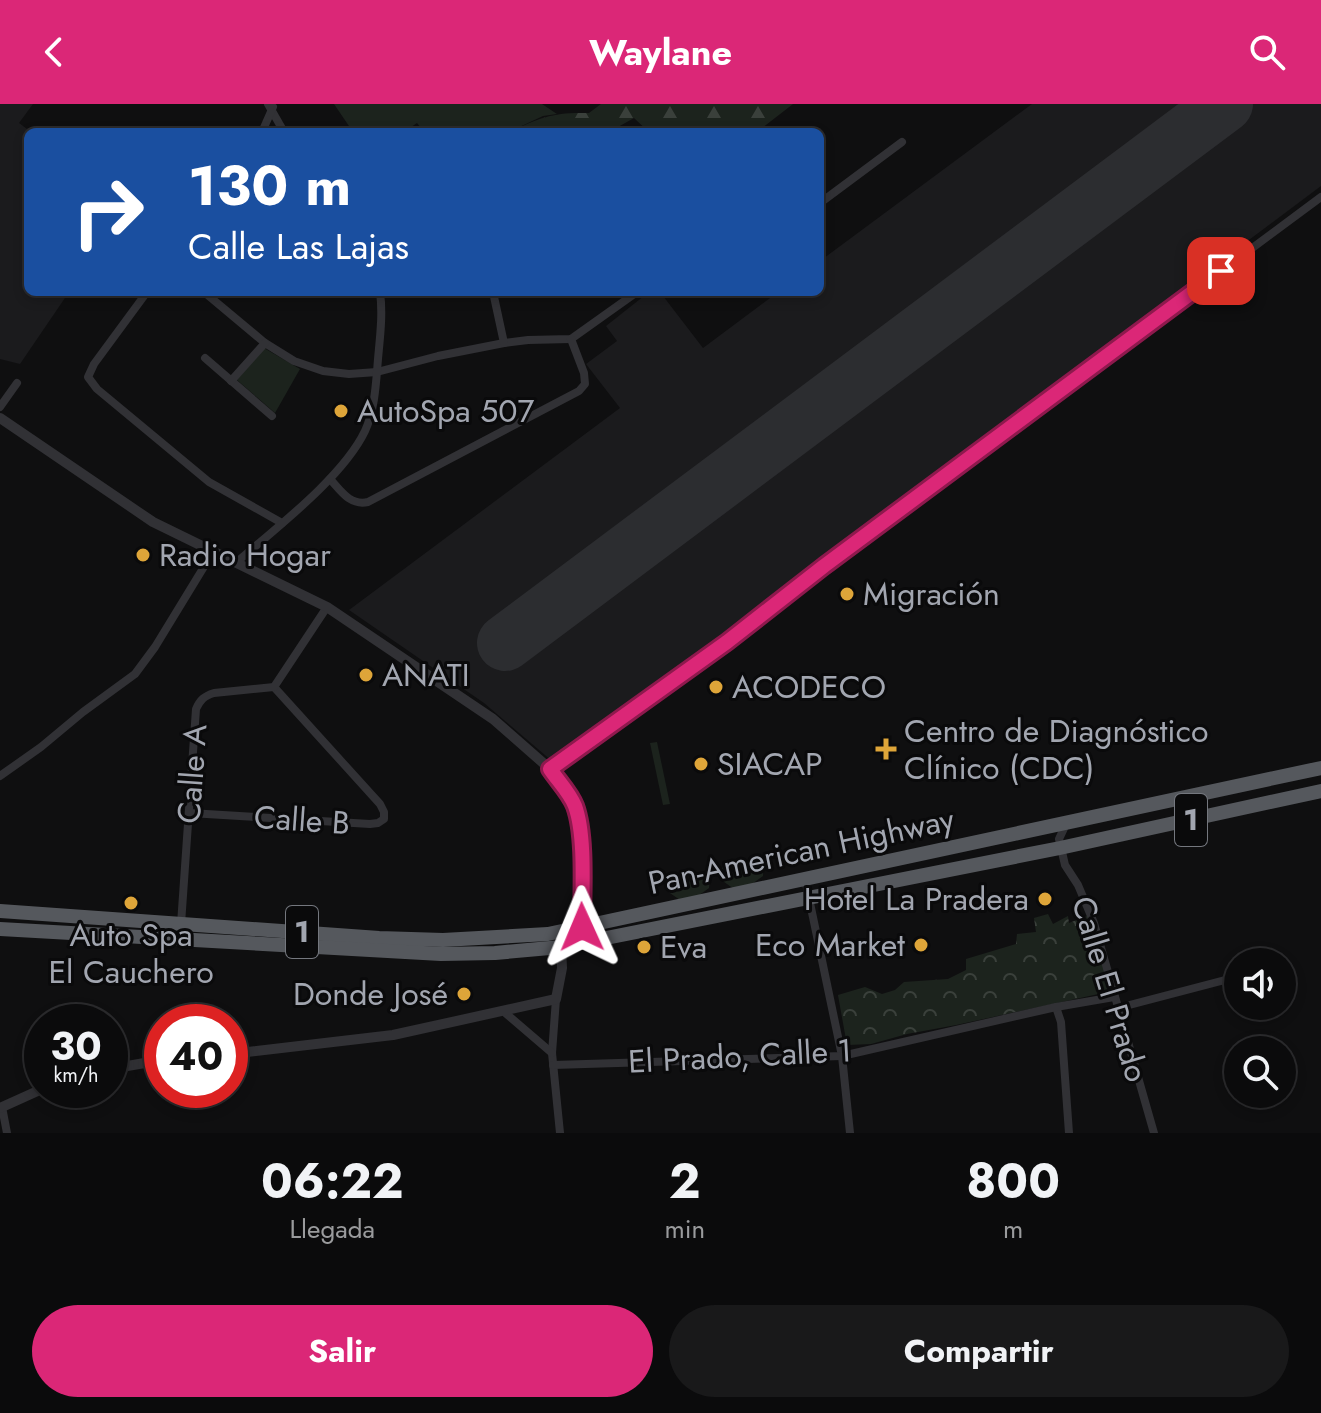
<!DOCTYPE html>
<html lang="es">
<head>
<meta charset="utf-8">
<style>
	body { margin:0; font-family:Jost,sans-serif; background:#19191a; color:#f1f3f6; height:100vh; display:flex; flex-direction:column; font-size:30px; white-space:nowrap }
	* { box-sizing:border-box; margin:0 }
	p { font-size:26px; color:#9a9b9d }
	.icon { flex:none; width:44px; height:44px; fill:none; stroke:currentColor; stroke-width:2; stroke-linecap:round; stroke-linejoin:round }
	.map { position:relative; height:1029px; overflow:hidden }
	.sheet { display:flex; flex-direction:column; background:#0b0b0c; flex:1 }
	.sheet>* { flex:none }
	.hud { position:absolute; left:24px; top:24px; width:800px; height:168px; border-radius:12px; box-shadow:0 4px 12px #0003,0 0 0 2px #2b2b2d; background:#1a4fa0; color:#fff; overflow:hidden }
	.buttons { position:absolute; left:1224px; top:844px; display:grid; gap:16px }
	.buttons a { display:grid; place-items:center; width:72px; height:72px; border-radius:50%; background:#0b0b0c; box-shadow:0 4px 12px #0003,0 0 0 2px #2b2b2d; font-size:40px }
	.speed { position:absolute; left:24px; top:900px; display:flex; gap:16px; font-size:40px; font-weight:700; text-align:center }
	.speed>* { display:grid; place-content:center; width:104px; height:104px; border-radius:50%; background:#0b0b0c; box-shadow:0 4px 12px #0003,0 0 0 2px #2b2b2d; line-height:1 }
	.speed small { font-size:20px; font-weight:400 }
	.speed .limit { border:12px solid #d22; background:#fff; color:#111 }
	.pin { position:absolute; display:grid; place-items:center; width:68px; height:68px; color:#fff; margin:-34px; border-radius:16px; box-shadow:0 4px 12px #0006 }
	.me { position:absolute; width:88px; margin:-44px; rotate:359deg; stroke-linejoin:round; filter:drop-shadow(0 0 6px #0008) }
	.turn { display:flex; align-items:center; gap:28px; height:168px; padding:0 32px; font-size:36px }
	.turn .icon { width:104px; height:104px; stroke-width:2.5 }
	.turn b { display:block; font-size:56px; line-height:68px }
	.eta { display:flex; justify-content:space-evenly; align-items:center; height:136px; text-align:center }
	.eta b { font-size:48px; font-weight:700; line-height:56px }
	.primary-button { display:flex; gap:16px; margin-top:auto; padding:16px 32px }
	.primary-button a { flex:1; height:92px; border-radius:48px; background:#db2777; color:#fff; font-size:32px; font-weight:700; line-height:92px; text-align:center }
	.primary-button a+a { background:#19191a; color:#f1f3f6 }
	header { display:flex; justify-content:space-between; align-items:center; height:104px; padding:0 32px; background:#db2777; color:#fff; font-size:36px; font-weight:700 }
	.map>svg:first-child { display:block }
</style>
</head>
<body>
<header><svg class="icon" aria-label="back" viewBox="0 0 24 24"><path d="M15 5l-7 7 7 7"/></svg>Waylane<svg class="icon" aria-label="search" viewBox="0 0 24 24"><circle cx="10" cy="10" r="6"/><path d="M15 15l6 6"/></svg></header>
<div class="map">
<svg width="1321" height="1029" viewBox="0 0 1321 1029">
	<defs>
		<pattern id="forest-firs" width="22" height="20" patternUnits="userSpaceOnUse" patternTransform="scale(2)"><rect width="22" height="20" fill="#1c231d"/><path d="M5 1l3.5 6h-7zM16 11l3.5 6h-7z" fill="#3a403b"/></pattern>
		<pattern id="park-crowns" width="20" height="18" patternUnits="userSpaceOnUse" patternTransform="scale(2)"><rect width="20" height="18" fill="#1c231d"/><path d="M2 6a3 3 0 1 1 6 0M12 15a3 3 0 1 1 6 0" fill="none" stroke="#3a403b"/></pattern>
	</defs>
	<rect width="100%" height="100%" fill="#0f0f10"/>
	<!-- built -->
	<g fill="#1b1b1d">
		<polygon points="0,0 33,0 19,19 31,28 28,28 28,188 69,188 20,260 0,255"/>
		<polygon points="1032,0 1321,0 1321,82 552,657 484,599 349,506 620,304 586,260 617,237 606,222 649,188 660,188 703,244 778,188 820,188 820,157"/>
	</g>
	<!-- green -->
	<g fill="#1c231d">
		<polygon points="334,0 542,0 557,10 543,12 509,28 424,28 417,19 404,28 353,28"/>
		<polygon points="264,244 300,265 275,309 237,276"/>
		<polygon points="657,638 670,700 663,701 650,639"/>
		<polygon points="764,754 763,772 752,780 734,785 720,775 718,765 725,763 728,769 756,763 755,756"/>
		<polygon points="710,773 709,784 698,792 680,796 667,787 664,776 672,774 674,781"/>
	</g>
	<!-- forest -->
	<path fill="url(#forest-firs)" d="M601 0H793L757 28H649L634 14 609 28H509C542 13 553 8 589 9Z"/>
	<!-- park -->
	<polygon fill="url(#park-crowns)" points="1048,810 1053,820 1068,812 1069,819 1089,811 1112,887 956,921 907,930 871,940 847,941 838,891 865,883 882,890 895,886 904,878 948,875 966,866 966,855 1016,840 1017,830 1036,828 1034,814"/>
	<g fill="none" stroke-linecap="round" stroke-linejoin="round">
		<!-- runway -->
		<polyline stroke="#2c2d30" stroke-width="56" points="505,539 1225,0"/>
		<!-- minor -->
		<g stroke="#313135" stroke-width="8">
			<polyline points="268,0 284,28"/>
			<polyline points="262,28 273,3"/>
			<polyline points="820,99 902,38"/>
			<polyline points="147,188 94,260 88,273 97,285 209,378 282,419"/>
			<polyline points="204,188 265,239 294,257 323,267 349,270 377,268 438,252 504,239 528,236 571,235 637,188"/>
			<polyline points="493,188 504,239"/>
			<polyline points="205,254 272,312"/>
			<polyline points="231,277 265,239"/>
			<polyline points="0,303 17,279"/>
			<path d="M330 375C341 387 350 402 368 398L579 287 585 280 584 269 571 235"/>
			<path d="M237 458C276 424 343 373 365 327 375 305 376 279 378 255 380 233 383 210 380 188"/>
			<polyline points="550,665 727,538 824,462 1321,93"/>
			<polyline points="0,672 41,643 83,608 135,570 155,543 213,448"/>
			<polyline points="190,709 370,720 378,719 384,715 384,708 380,700 274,583"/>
			<polyline points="1066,720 1059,735 1065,761 1078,781 1094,819 1154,1029"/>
			<polyline points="805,775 842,952 850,1029"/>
			<path d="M181 820 196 605C200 596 204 592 214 589L274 583 327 503"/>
			<polyline points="556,895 552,949 560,1029"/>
			<polyline points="1056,903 1061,918 1069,1029"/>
			<polyline points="1118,904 1225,876"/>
			<polyline points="503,907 552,949"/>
			<polyline points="553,961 842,952 1056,903 1114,893"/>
			<polyline points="2,1003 7,1029"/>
		</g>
		<!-- tertiary -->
		<g stroke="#313135" stroke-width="10">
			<polyline points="0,314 153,418 327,503 493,615 550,665 575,701 581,738 582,823"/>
			<polyline points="230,950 393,931 556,895 562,864 561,843"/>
			<polyline points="110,965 162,956"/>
			<polyline points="0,1004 42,985"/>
		</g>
		<!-- trunk -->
		<g stroke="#55585d" stroke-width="14">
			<polyline points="0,807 379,834 443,836 548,830 1321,664"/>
			<polyline points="0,825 441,850 495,849 561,843 1060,744 1321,687"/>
		</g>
	</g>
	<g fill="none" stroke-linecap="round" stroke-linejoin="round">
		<!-- route casing -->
		<g stroke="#8e194d" stroke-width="20">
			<path id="route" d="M582 823C582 790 586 732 575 702 570 689 558 677 550 665L727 538 824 462 1221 167"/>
		</g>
		<!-- route -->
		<use href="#route" stroke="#db2777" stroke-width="14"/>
	</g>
	<!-- markers -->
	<g fill="#dea539" stroke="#0a0a0b" stroke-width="3">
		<circle cx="341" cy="307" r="8"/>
		<circle cx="143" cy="451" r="8"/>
		<circle cx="847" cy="490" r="8"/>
		<circle cx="366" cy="571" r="8"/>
		<circle cx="716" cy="583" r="8"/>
		<path d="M882 633h8v8h8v8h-8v8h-8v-8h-8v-8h8z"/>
		<circle cx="701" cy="660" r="8"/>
		<circle cx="1045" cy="795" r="8"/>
		<circle cx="131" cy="799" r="8"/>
		<circle cx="921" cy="841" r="8"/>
		<circle cx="644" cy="843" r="8"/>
		<circle cx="464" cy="890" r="8"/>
	</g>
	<g text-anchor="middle" stroke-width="6" stroke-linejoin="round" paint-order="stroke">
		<!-- shield labels -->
		<g fill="#0a0a0b" stroke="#74777e" stroke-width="2">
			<rect x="1175" y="690" width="32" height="52" rx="6"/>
			<rect x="286" y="802" width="32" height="52" rx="6"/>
		</g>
		<g font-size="30" font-weight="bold" fill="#a2a6b0">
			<text x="1191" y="726">1</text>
			<text x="302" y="838">1</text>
		</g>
		<!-- poi labels -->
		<g font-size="32" fill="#a2a6b0" stroke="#0a0a0b" text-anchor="start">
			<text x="357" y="318">AutoSpa 507</text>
			<text x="159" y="462">Radio Hogar</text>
			<text x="863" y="501">Migración</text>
			<text x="382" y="582">ANATI</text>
			<text x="732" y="594">ACODECO</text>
			<text x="904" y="638">Centro de Diagnóstico<tspan x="904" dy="37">Clínico (CDC)</tspan></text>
			<text x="717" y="671">SIACAP</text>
			<text x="1029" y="806" text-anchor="end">Hotel La Pradera</text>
			<text x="131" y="842" text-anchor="middle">Auto Spa<tspan x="131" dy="37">El Cauchero</tspan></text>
			<text x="905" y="852" text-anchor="end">Eco Market</text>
			<text x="660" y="854">Eva</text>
			<text x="448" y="901" text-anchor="end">Donde José</text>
		</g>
		<!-- street labels -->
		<g font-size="32" fill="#a2a6b0" stroke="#0a0a0b">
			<text transform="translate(192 670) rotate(-86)" y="11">Calle A</text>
			<text transform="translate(302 716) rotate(4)" y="11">Calle B</text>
			<text transform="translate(801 747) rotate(-12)" y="11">Pan-American Highway</text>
			<text transform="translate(1110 885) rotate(73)" y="11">Calle El Prado</text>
			<text transform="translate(740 952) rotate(-3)" y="11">El Prado, Calle 1</text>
		</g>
	</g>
</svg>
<div class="buttons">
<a><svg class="icon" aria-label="sound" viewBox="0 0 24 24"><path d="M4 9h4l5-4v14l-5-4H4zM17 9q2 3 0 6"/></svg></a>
<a><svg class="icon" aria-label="search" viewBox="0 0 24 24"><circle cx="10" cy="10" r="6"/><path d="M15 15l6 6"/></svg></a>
</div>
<div class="speed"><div>30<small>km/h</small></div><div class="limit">40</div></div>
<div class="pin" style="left:1221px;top:167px;background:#d93025"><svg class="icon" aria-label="arrive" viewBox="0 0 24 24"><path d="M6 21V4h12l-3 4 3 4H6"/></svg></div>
<svg class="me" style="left:582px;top:823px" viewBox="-20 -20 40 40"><path d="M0-17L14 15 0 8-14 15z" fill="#db2777" stroke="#fff" stroke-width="4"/></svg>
<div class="hud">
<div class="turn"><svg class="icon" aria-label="right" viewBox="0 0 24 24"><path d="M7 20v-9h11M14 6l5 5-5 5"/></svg><div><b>130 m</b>Calle Las Lajas</div></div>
</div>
</div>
<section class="sheet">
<div class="eta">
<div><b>06:22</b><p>Llegada</p></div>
<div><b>2</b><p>min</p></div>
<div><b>800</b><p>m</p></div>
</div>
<div class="primary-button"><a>Salir</a><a>Compartir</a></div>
</section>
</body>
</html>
